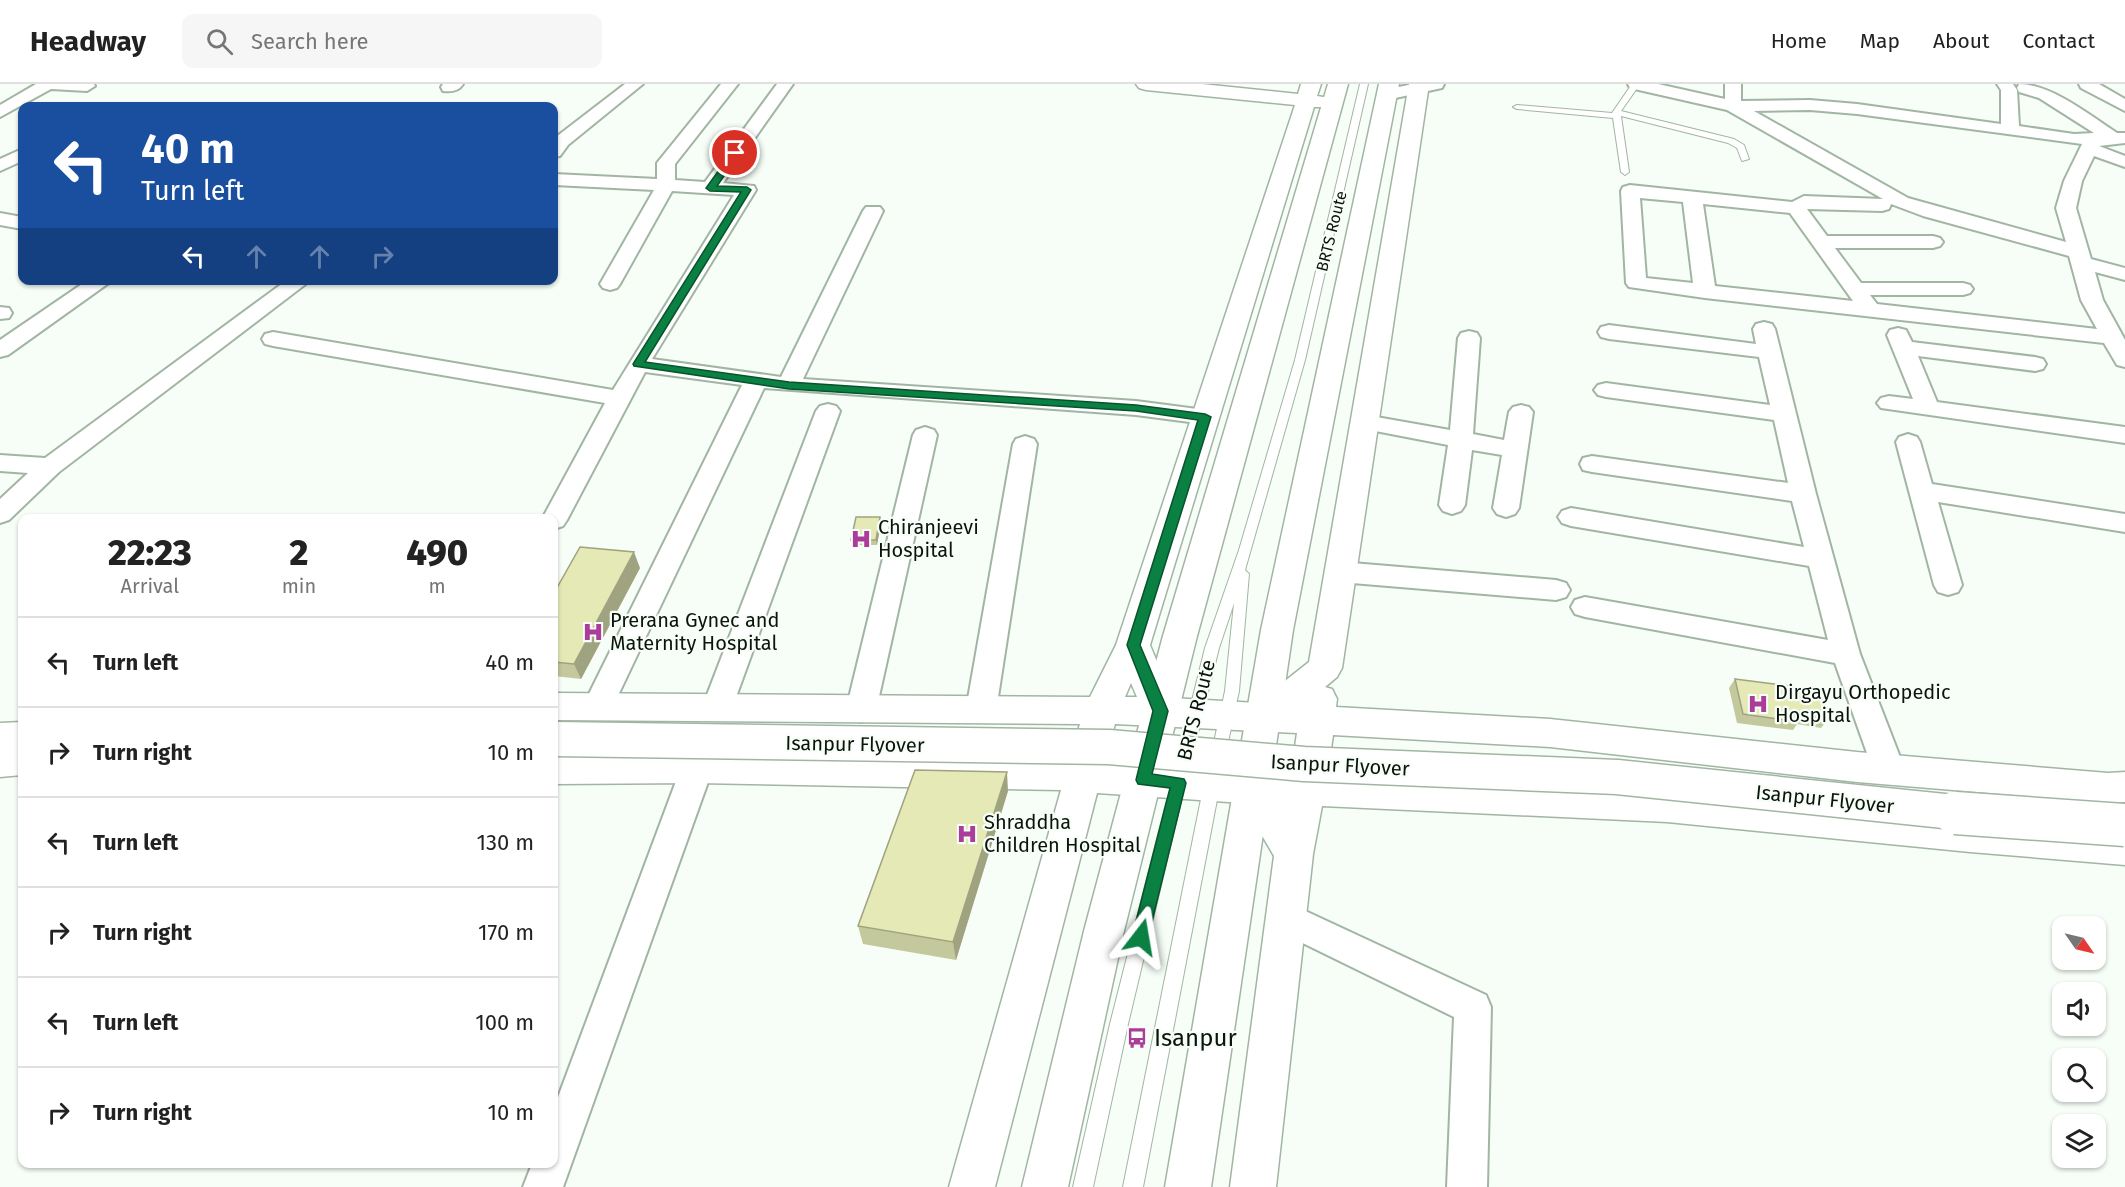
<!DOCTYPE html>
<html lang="en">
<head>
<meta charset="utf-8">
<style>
	body { margin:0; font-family:"Fira Sans",sans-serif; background:#f6f6f6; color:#222; height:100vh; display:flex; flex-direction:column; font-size:22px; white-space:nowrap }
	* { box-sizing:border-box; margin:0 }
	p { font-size:20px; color:#767676 }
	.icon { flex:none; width:33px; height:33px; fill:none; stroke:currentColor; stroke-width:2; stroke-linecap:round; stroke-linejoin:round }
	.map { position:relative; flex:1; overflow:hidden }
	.side { position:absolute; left:18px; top:430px; width:540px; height:654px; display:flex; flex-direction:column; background:#fff; border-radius:12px; box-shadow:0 2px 4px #0004 }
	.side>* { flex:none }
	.hud { position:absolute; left:18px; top:18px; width:540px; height:183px; border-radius:12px; box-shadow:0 2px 4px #0004; background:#1a4fa0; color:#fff; overflow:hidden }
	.needle { width:39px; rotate:124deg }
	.tools { position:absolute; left:2052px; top:832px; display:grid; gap:12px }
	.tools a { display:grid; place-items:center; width:54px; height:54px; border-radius:12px; background:#fff; box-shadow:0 2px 4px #0004; font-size:30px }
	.pin { position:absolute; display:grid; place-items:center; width:51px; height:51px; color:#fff; margin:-26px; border:3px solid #fff; border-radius:50%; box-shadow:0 2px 6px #0007 }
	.me { position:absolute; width:66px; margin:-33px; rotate:14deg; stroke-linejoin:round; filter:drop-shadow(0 0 4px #0008) }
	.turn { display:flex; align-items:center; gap:21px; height:126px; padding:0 24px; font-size:27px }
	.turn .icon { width:78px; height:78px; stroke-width:2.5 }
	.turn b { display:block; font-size:42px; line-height:51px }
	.lanes { display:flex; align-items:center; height:57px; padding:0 24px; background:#0003; justify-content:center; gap:30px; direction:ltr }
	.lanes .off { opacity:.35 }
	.eta { display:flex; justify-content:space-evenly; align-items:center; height:102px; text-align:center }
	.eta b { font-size:36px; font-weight:800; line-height:42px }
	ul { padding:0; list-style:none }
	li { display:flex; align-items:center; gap:18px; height:90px; padding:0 24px; border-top:2px solid #e0e0e0 }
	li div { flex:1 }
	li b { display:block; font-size:22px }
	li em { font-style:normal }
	header { display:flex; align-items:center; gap:36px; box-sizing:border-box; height:84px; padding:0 30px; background:#fff; border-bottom:2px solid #e0e0e0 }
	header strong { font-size:28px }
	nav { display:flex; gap:33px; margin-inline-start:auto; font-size:21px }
	.search { width:420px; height:54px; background:#f6f6f6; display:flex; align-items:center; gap:15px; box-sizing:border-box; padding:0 21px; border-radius:12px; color:#767676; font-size:22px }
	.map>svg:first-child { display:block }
</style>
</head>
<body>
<header>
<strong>Headway</strong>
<div class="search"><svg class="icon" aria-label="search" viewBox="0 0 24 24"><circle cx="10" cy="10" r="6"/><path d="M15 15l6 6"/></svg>Search here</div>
<nav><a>Home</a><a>Map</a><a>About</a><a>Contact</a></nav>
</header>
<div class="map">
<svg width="2125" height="1103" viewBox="0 0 2125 1103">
	<rect width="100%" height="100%" fill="#f6fef7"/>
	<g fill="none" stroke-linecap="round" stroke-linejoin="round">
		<!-- service casing -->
		<g stroke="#a2b5a3" stroke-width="2">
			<g id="service">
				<polygon points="1360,0 1368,0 1305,276 1245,486 1249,490 1239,607 1225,672 1223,676 1218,678 1213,676 1211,672 1225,607 1234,519 1219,564 1193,669 1191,673 1186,675 1181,673 1179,669 1205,564 1239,466 1295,276"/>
				<polygon points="1632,0 1640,0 1621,27 1734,55 1744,61 1749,75 1742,77 1737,64 1728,59 1621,32 1629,88 1625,91 1621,88 1613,34 1517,25 1513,23 1517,21 1612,29"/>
				<polygon points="1179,690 1184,692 1186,696 1128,940 1093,1103 1073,1103 1110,940 1172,696 1174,692"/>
				<polygon points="1212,694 1217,696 1220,700 1143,1103 1123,1103 1204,700 1207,696"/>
			</g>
		</g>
		<!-- minor casing -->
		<g stroke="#a2b5a3" stroke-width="4">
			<g id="minor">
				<polygon points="36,0 94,0 95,2 87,7 51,5 0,33 0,21"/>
				<path d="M443 0H463C459 7 451 8 443 7L441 3Z"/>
				<polygon points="625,0 643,0 568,61 560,72 554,73 554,56 556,53"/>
				<polygon points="721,0 738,0 675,80 675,96 705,98 777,0 793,0 723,99 754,102 756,106 652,275 781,293 863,127 866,123 880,123 883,127 803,295 1136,317 1205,326 1213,328 1217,333 1213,338 1205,340 1136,331 764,304 613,622 609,630 598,634 587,630 583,622 742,301 645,288 567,436 563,442 554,445 554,435 542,435 605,319 273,262 265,260 262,255 265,250 273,248 613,306 734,111 672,107 620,200 617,204 610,206 603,204 600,200 654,106 554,101 554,90 657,95 657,79"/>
				<polygon points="1413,0 1444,0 1442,4 1386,16 1378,11 1380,7"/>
				<path d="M1628 0H1658L1725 15V0H1741V17L1810 16 1857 20 2001 40V6L1997 0H2013L2017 6 2019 42 2074 50 2094 49 2039 14 2019 8 2017 4 2019 0C2051 0 2091 32 2117 49H2125V59L2099 62 2125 72V83L2094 72 2082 97 2076 124 2091 175 2125 184V196L2095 188 2103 216 2125 256V283L2117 281 2104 259 1705 214 1629 203 1626 199 1621 107 1623 103 1630 101 1792 118 1804 112 1883 115 1727 26 1630 4ZM1810 26 1857 30 2082 60 2064 97 2056 124 2066 158 1908 114 1754 27ZM1640 114 1683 118 1693 199 1646 194ZM1703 120 1790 129 1853 217 1715 202ZM1891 120 1923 132 2069 172 2081 216 2097 245 1877 220 1870 211H1963L1970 209 1973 205 1970 201 1963 199H1861L1835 164H1933L1940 162 1943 158 1940 154 1933 152H1827L1807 125 1882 127 1889 125Z"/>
				<polygon points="2079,0 2099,0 2125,15 2125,27 2081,4"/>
				<polygon points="22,65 22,77 0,87 0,75"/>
				<polygon points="0,129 22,133 22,145 0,141"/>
				<polygon points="88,196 113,196 8,271 0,273 0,256"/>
				<polygon points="287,196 311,196 59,388 9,436 0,439 0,415 28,389 0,387 0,371 45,374"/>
				<polygon points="0,223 9,224 12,229 9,234 0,235"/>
				<polygon points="1764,238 1772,240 1775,245 1816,410 1860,570 1905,686 1900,695 1889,699 1878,695 1873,686 1835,579 1585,533 1575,530 1571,523 1575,516 1585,513 1828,556 1809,482 1571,442 1562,439 1558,433 1562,427 1571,424 1804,463 1792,417 1592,388 1583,386 1580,380 1583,374 1592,372 1788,399 1774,336 1606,313 1598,311 1594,306 1598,301 1606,299 1770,321 1759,273 1609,255 1601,253 1598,248 1601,243 1609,241 1756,260 1753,245 1756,240"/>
				<polygon points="1898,244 1906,246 1912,258 2035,273 2043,275 2046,280 2043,285 2035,287 1918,272 1937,318 2125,343 2125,359 1881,324 1877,319 1881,314 1889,312 1913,315 1887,251 1890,246"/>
				<polygon points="1469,247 1477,249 1480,254 1473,350 1504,356 1509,328 1513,323 1521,321 1529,323 1533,328 1519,424 1515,430 1506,433 1497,430 1493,424 1502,371 1472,366 1465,421 1461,427 1452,430 1443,427 1439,421 1448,361 1365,345 1357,343 1353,338 1357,333 1365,331 1450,346 1458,254 1461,249"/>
				<polygon points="828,320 836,322 840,327 732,624 728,632 717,636 706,632 702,624 816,327 820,322"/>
				<polygon points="925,343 934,346 937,351 876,626 872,634 861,638 850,634 846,626 913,351 916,346"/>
				<polygon points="1908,350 1917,353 1920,358 1932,400 2125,430 2125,448 1938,418 1962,501 1958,508 1948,511 1938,508 1934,501 1896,358 1899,353"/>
				<polygon points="1025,352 1034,355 1037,360 996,626 992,634 981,638 970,634 966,626 1013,360 1016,355"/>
				<polygon points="1340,478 1556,496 1566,499 1570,506 1566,513 1556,516 1340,498 1330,495 1326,488 1330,481"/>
				<polygon points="697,671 708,675 713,684 563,1103 523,1103 532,1080 554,1080 554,1024 681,684 686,675"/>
				<polygon points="1286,818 1486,911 1491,923 1487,1103 1447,1103 1454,933 1274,845 1269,834 1274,823"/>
			</g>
		</g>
		<!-- tertiary casing -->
		<g stroke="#a2b5a3" stroke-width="3">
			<path id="tertiary" d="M1136 0H1202L1298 10 1301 0H1321L1317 12 1336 15 1339 19 1336 23H1314L1150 561 1172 614 1257 619 1309 578 1409 0H1429L1342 584 1337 593 1325 603 1332 605 1337 615 1336 623 1550 635 1857 668 2108 689 2125 688V718L2108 719 1857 698 1550 663 1333 651 1327 692 1667 706 1970 736 2125 747V781L1970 768 1667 738 1322 722 1313 770 1276 1103H1230L1274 772 1243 719 1097 709 995 1103H949L1061 706 697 699 554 700V670L697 669 1069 676 1080 640 554 636V609L1090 613 1116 561 1295 21 1146 6 1139 4ZM1131 599 1137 613H1125ZM1115 640 1297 649 1291 690 1105 679Z"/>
		</g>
		<!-- primary casing -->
		<g stroke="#a2b5a3" stroke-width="3">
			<g id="primary">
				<polygon points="1328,0 1348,0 1197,552 1124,847 1068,1103 1022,1103 1084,847 1163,552"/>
				<polygon points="1379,0 1399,0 1293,546 1211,1103 1165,1103 1261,546"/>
				<polygon points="22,638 22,691 0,693 0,639"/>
			</g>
		</g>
		<!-- service -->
		<use href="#service" fill="#fff" fill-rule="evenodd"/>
		<!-- minor -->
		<use href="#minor" fill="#fff" fill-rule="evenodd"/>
		<!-- tertiary -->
		<use href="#tertiary" fill="#fff" fill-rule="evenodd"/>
		<!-- primary -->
		<use href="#primary" fill="#fff" fill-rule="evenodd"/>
		<!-- primary-bridge-far1 casing -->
		<g stroke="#a2b5a3" stroke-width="37" stroke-linecap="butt">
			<polyline id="primary-bridge-far1" points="554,655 1109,663 1304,680 1617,693 1973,730"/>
		</g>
		<!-- primary-bridge casing -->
		<g stroke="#a2b5a3" stroke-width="45" stroke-linecap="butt">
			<polyline id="primary-bridge" points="1955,729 2125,741"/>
		</g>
		<!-- primary-bridge-far1 -->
		<use href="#primary-bridge-far1" stroke="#fff" stroke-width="34"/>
		<!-- primary-bridge -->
		<use href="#primary-bridge" stroke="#fff" stroke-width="42"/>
	</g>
	<!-- wall -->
	<g fill="#c4c89d">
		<polygon points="880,433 881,439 877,461 852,461 851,456"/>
		<polygon points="640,484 581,595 554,592 554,509"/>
		<polygon points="1735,595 1828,635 1821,644 1797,640 1793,646 1737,639 1729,604"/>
		<polygon points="1008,707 956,876 863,860 858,842"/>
	</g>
	<!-- shaded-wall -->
	<g fill="#a0a37f">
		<polygon points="880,433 881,439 877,461 876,456"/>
		<polygon points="634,468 640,484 581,595 574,580"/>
		<polygon points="1007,688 1008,707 956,876 953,858"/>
	</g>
	<!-- building -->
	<g fill="#e4e9b6" stroke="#a0a37f" stroke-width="1.5">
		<polygon points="856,433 880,433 876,456 851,456"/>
		<polygon points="580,463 634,468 574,580 554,578 554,509"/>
		<polygon points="1735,595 1820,606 1828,635 1797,630 1799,638 1743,630"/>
		<polygon points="915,686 1007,688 953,858 858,842"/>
	</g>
	<!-- route -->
	<polygon fill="#0b8043" stroke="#07532c" stroke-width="1.5" points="732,68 740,69 717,102 747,103 751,106 645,278 789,298 1136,321 1205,330 1211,333 1140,561 1168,627 1152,690 1184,695 1186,699 1147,858 1141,860 1135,858 1132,853 1170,704 1138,700 1136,696 1153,627 1127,561 1198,336 1136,327 789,305 634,282 633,280 741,108 710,107 706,104"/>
	<!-- icons -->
	<defs>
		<g id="hospital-bare" transform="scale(1.62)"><path d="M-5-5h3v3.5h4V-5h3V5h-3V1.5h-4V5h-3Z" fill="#ab3c9a" stroke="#f6fef7" stroke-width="2.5" paint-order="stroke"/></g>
		<g id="bus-bare" transform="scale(1.62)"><path d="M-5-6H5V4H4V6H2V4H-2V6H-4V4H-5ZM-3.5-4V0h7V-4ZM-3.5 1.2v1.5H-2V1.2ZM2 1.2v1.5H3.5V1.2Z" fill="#ab3c9a" stroke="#f6fef7" stroke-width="2.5" paint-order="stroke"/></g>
	</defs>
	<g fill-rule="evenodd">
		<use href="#hospital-bare" x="861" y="455"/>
		<use href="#hospital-bare" x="593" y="548"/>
		<use href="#hospital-bare" x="1758" y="620"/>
		<use href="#hospital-bare" x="967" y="750"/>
		<use href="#bus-bare" x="1137" y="954"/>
	</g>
	<g text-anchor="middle" stroke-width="4.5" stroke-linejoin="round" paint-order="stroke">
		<!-- far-street labels -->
		<g font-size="16" fill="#0c130d" stroke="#f6fef7">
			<text transform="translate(1331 147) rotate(-76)" y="6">BRTS Route</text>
		</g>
		<!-- poi labels -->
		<g font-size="20" fill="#0c130d" stroke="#f6fef7" text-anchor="start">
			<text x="878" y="450">Chiranjeevi<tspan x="878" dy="23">Hospital</tspan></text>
			<text x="610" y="543">Prerana Gynec and<tspan x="610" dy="23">Maternity Hospital</tspan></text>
			<text x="1775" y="615">Dirgayu Orthopedic<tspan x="1775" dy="23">Hospital</tspan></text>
			<text x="984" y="745">Shraddha<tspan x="984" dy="23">Children Hospital</tspan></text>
		</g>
		<!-- street labels -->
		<g font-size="20" fill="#0c130d" stroke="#f6fef7">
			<text transform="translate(1196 626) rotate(-76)" y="7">BRTS Route</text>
			<text transform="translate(855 660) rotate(1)" y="7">Isanpur Flyover</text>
			<text transform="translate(1340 681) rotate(3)" y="7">Isanpur Flyover</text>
			<text transform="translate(1825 715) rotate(6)" y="7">Isanpur Flyover</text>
		</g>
		<!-- near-poi labels -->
		<g font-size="24" fill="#0c130d" stroke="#f6fef7" text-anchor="start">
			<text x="1154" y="962">Isanpur</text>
		</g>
	</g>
</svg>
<div class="tools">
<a><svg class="needle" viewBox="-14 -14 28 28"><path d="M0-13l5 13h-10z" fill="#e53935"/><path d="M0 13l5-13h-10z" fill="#767676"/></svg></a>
<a><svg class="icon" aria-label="sound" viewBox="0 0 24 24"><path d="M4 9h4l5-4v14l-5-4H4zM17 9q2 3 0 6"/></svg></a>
<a><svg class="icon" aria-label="search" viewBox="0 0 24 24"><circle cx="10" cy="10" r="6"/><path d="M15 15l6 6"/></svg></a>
<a><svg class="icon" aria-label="layers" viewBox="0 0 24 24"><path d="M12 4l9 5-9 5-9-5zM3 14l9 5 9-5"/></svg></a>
</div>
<div class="pin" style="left:735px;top:69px;background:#d93025"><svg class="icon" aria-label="arrive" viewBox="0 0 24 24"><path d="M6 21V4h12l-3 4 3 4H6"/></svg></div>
<svg class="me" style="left:1141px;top:853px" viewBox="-20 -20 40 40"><path d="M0-17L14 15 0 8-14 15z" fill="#0b8043" stroke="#fff" stroke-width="4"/></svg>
<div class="hud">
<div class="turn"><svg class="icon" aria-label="left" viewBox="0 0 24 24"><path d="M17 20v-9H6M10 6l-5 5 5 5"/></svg><div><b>40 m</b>Turn left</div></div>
<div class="lanes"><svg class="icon" aria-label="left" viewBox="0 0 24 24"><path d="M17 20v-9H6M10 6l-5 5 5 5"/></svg><svg class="icon off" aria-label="ahead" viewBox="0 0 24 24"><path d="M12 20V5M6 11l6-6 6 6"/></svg><svg class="icon off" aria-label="ahead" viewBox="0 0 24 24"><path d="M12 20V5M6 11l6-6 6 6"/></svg><svg class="icon off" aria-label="right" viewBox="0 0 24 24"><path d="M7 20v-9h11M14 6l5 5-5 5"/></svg></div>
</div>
<section class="side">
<div class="eta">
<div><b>22:23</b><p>Arrival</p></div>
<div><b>2</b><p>min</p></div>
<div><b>490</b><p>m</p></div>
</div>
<ul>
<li><svg class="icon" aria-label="left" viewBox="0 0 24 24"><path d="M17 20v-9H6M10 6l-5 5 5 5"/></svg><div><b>Turn left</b></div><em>40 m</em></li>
<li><svg class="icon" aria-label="right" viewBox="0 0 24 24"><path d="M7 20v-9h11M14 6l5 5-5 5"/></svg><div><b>Turn right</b></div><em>10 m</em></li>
<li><svg class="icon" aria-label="left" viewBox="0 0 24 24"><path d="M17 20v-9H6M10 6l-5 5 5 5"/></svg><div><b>Turn left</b></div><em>130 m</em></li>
<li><svg class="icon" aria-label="right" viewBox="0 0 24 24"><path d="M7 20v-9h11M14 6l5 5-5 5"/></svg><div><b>Turn right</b></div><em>170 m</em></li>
<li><svg class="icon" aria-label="left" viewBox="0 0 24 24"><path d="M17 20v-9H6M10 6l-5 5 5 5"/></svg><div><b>Turn left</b></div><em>100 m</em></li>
<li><svg class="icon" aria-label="right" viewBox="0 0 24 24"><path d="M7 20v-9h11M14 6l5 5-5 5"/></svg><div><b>Turn right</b></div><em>10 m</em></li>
</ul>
</section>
</div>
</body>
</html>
